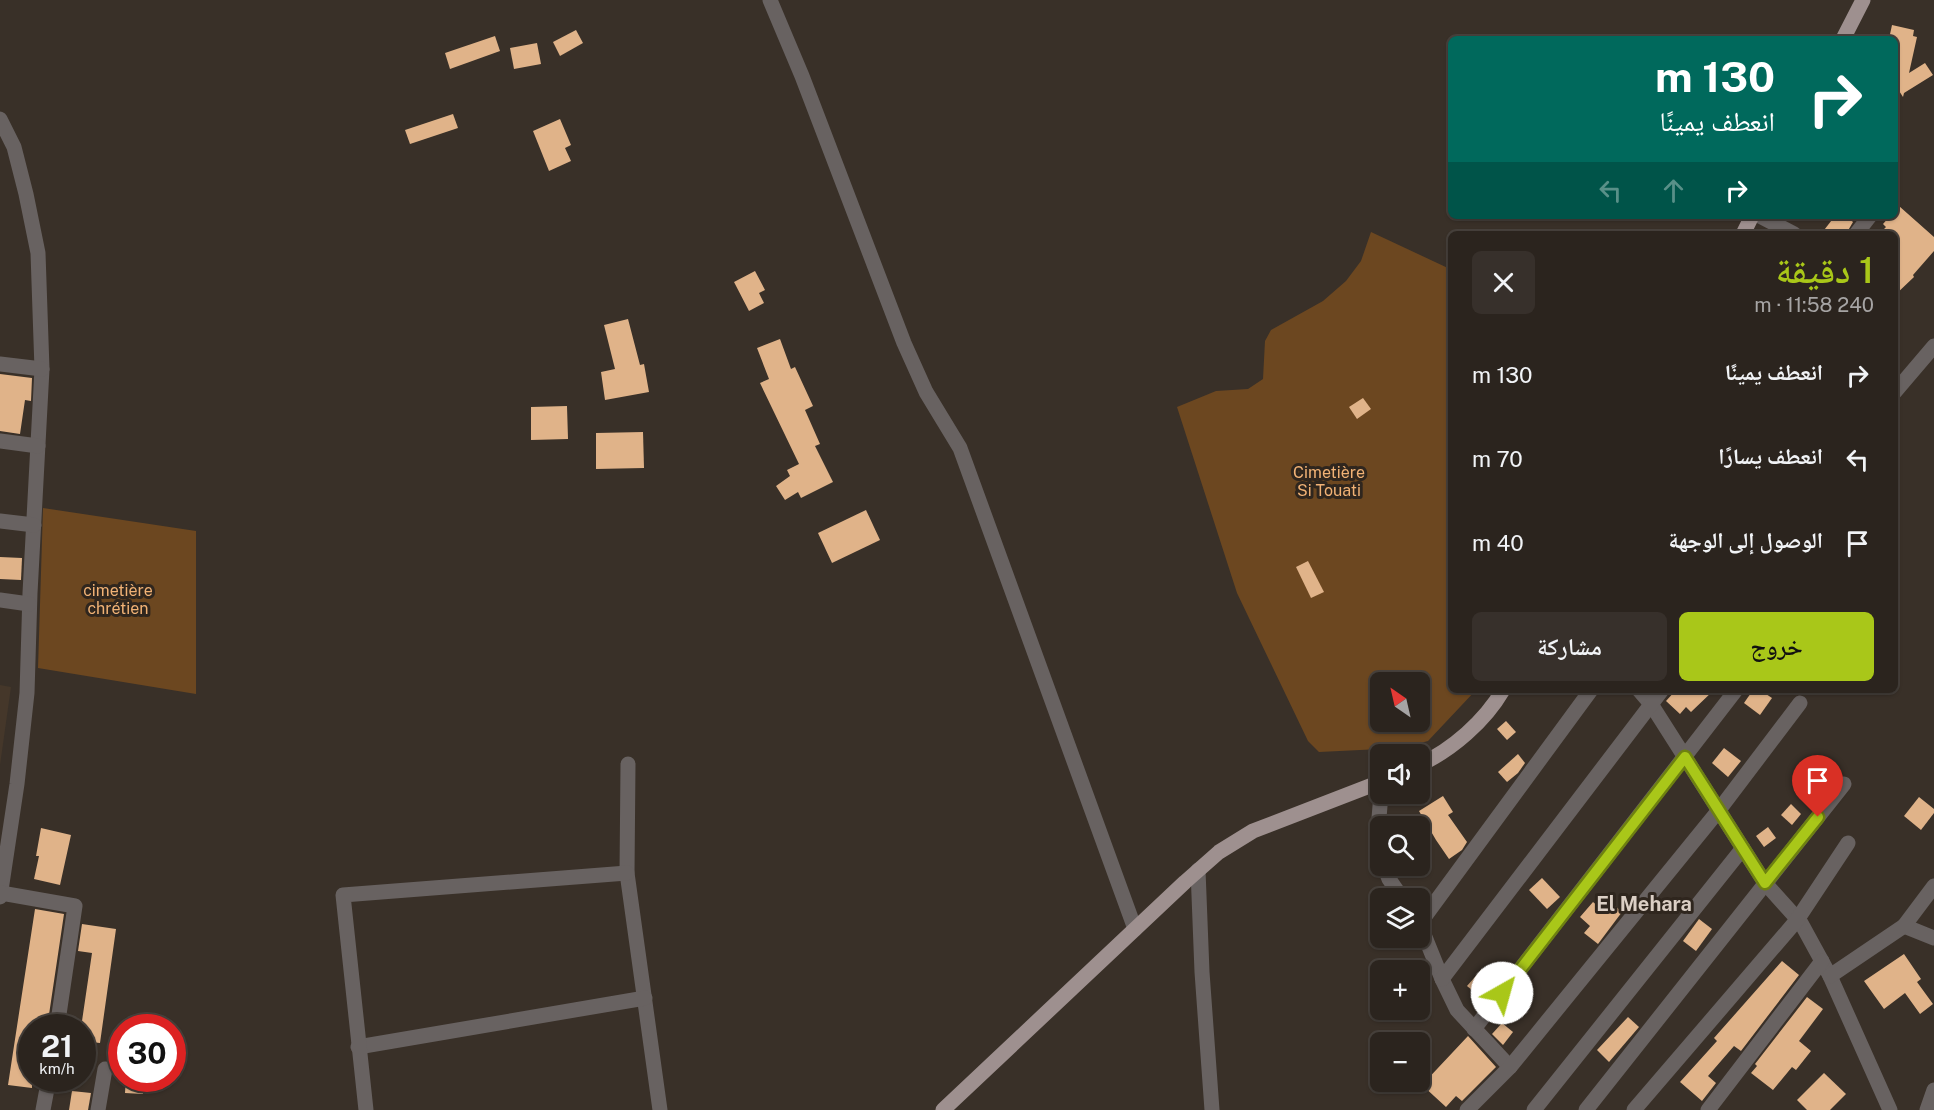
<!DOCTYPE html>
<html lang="ar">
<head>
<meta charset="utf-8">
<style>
	body { margin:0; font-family:"Public Sans","Noto Naskh Arabic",sans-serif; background:#37302b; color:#f1f3f6; direction:rtl; height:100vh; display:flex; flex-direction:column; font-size:22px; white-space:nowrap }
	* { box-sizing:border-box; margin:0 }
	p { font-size:20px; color:#a6a4a4 }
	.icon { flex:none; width:33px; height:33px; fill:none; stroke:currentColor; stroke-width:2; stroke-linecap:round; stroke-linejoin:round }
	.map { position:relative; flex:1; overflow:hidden; direction:ltr }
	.drawer { position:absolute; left:1448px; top:231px; width:450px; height:462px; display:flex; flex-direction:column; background:#2b241e; border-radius:9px; box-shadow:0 2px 4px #0004,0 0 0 2px #47413c; direction:rtl }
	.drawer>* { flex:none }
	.guide { position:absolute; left:1448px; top:36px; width:450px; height:183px; border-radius:9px; box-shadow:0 2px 4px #0004,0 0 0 2px #47413c; direction:rtl; background:#00695c; color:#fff; overflow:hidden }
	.needle { width:39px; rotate:326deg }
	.tools { position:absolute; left:1370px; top:672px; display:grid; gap:12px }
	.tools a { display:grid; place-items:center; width:60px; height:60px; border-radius:9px; background:#2b241e; box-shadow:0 2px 4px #0004,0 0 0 2px #47413c; font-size:30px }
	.speed { position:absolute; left:18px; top:1014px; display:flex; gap:12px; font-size:30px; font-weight:700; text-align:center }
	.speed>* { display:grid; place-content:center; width:78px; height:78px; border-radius:50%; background:#2b241e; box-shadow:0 2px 4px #0004,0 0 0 2px #47413c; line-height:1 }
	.speed small { font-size:15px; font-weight:400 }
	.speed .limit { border:9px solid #d22; background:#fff; color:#111 }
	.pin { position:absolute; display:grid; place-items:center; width:51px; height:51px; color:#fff; margin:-62px -26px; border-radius:50% 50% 50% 0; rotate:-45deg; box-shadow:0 0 6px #0007 }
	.pin .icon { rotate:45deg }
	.me { position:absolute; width:66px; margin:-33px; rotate:38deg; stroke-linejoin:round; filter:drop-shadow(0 0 4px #0008) }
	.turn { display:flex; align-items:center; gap:21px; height:126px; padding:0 24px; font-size:27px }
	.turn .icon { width:78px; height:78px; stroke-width:2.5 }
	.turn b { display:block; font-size:42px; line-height:51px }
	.lanes { display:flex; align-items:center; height:57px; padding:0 24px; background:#0003; justify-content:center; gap:30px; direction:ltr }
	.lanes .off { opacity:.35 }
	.round { display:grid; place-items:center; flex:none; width:63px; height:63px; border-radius:9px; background:#37302b }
	.overview { display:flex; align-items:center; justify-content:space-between; height:102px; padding:0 24px }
	h1 { font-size:36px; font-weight:600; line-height:45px; color:#a9c719 }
	.cta { display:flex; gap:12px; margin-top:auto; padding:12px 24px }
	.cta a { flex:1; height:69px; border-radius:9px; background:#a9c719; color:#111; font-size:24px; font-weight:600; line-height:69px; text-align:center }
	.cta a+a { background:#37302b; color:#f1f3f6 }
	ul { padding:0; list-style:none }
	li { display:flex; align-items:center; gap:18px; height:84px; padding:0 24px }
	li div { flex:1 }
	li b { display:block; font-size:22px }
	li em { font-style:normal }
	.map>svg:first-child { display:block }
</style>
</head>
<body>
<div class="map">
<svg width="1934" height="1110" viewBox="0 0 1934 1110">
	<rect width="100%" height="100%" fill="#393028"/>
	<!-- built -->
	<polygon fill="#45372a" points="0,685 11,687 0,765"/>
	<!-- green -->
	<g fill="#6c4720" fill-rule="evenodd">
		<path d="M1371 232 1450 269V690H1476L1428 741 1401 748 1319 752 1308 741 1237 593 1177 407 1216 391 1248 389 1263 379 1265 341 1271 330 1323 301 1346 281 1361 261ZM1380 682H1419V722H1380Z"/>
		<polygon points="43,508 196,531 196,694 38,668"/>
	</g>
	<!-- building -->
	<g fill="#e0b389">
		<polygon points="1892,25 1914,30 1913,36 1917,37 1909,73 1925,63 1933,75 1904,93 1903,97 1894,83 1894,39 1889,39"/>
		<polygon points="576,30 583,43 560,56 553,42"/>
		<polygon points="495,36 500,51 450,69 445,53"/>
		<polygon points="537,43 541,64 514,69 510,48"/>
		<polygon points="453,114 458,128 410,144 405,130"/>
		<polygon points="560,119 571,145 565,148 571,161 549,171 533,131"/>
		<polygon points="1899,206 1934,237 1934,251 1913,275 1914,277 1894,296 1894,234 1887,234 1883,230 1886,227 1883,224 1890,216 1894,216 1894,211"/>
		<polygon points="1835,216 1846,216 1853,222 1846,234 1821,234"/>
		<polygon points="755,271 765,290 759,293 764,303 749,311 734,282"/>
		<polygon points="628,319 640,365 644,364 649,392 605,400 601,372 615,369 604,325"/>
		<polygon points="780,339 791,369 795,367 813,406 805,410 820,444 815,446 833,482 801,498 798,492 785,500 776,486 790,476 787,470 799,464 760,383 769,379 757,348"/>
		<polygon points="0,374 32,378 31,401 25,400 20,434 0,431"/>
		<polygon points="1363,398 1371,409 1357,419 1349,407"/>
		<polygon points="567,406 568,439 531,440 531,407"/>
		<polygon points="643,432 644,468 596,469 596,433"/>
		<polygon points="866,510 880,540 832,563 818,533"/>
		<polygon points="0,557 22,558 21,580 0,579"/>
		<polygon points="1308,561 1324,592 1311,598 1296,567"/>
		<polygon points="1676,690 1714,690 1691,712 1686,707 1680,714 1666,701"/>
		<polygon points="1753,690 1760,690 1772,698 1760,715 1744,703"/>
		<polygon points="1506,721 1516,732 1507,740 1497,729"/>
		<polygon points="1724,748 1741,761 1728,777 1712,763"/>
		<polygon points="1518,754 1525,763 1518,773 1507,782 1498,772"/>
		<polygon points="1443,796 1453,812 1448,815 1467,842 1462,850 1449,859 1436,840 1419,811"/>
		<polygon points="1919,797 1934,809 1934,813 1921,830 1904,816"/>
		<polygon points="1791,804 1801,814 1792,825 1781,815"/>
		<polygon points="1768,827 1776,838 1764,847 1756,836"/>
		<polygon points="41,828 71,835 60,885 34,879 39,856 36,856"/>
		<polygon points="1542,878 1560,897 1547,909 1529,890"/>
		<polygon points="1593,902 1604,911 1612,903 1622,912 1598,944 1584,933 1590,926 1580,917"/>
		<polygon points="35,909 64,914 47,1028 32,1028 32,1088 8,1085"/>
		<polygon points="1699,919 1712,929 1696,951 1683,941"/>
		<polygon points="82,924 116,929 100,1043 82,1041 82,1021 92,953 78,951"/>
		<polygon points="1904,954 1921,979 1917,982 1933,1004 1920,1014 1905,993 1884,1009 1864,981"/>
		<polygon points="1782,961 1799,975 1741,1051 1734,1046 1708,1076 1716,1083 1702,1101 1680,1082 1717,1041 1714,1038"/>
		<polygon points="1482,969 1498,982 1484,1000 1467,986"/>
		<polygon points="1807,997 1823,1009 1799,1041 1811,1051 1796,1070 1792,1067 1773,1090 1751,1073 1757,1066 1755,1064"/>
		<polygon points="1628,1017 1639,1027 1609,1062 1597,1050"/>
		<polygon points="1502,1023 1513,1032 1503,1045 1492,1034"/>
		<polygon points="1468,1036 1496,1067 1462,1101 1456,1096 1446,1107 1422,1085"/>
		<polygon points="1824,1073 1846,1094 1830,1110 1807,1110 1797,1100"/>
		<polygon points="126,1078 144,1078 143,1094 125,1093"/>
		<polygon points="72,1091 91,1093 88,1110 69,1110"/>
	</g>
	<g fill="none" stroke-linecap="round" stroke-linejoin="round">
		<!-- minor -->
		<g stroke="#686261" stroke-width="15">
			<polyline points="770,0 802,76 904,343 926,392 960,448 1135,929"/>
			<polyline points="0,119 14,147 26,194 38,253 42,369 30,593 27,693 17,784 0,897"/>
			<polyline points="1760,216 1794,234"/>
			<polyline points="1856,234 1870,216"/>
			<polyline points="0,364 42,369"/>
			<polyline points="1894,393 1934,346"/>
			<polyline points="0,441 38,446"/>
			<polyline points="0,521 34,525"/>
			<polyline points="0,600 29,604"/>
			<polyline points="1639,690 1651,704 1765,883 1801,923 1830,976 1890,1110"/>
			<polyline points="628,764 627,873 660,1110"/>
			<polyline points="1380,849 1379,818 1381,794"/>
			<polyline points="1384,866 1389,879 1402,898"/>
			<polyline points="1198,870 1202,972 1212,1110"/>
			<polyline points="1,893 75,906 57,1028"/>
			<polyline points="1419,922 1442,979 1457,1010 1510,1067"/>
			<polyline points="1420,923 1591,690"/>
			<polyline points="1904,926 1934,938"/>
			<polyline points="1830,976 1904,926 1934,886"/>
			<polyline points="1442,979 1662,690"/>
			<polyline points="1474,1029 1736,690"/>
			<polyline points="358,1047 645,998"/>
			<polyline points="43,1110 49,1078"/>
			<polyline points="98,1110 105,1069"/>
			<polyline points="366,1110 343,895 627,873"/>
			<polyline points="1467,1110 1510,1067 1719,810 1800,703"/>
			<polyline points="1534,1110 1743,848"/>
			<polyline points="1586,1110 1844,784"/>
			<polyline points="1634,1110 1797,920 1848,843"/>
			<polyline points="1708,1110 1822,961"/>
			<polyline points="1927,1110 1934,1090"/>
		</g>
		<!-- major -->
		<g stroke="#9e908f" stroke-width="15">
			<polyline points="1843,39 1863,0"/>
			<polyline points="1743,234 1752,216"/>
			<path d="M1419 765C1452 750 1485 721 1503 690"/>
			<polyline points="943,1110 1185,882 1219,852 1253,831 1380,782"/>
		</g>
	</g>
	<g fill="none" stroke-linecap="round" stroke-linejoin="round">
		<!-- route casing -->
		<g stroke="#6e8110" stroke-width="15">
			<polyline id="route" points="1502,993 1685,757 1765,883 1818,817"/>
		</g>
		<!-- route -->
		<use href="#route" stroke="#a9c719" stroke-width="10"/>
	</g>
	<g text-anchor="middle" stroke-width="6" stroke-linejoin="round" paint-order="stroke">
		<!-- park labels -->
		<g font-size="16" fill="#f1b275" stroke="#2f261e">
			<text x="1329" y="478">Cimetière<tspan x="1329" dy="18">Si Touati</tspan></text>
			<text x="118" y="596">cimetière<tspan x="118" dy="18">chrétien</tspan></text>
		</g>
		<!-- quarter labels -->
		<g font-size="20" font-weight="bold" fill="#dbcfc5" stroke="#2f261e">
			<text x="1644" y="911">El Mehara</text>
		</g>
	</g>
</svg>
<div class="tools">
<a><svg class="needle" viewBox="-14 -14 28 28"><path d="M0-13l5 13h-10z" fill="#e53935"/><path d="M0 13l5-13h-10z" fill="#a6a4a4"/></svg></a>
<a><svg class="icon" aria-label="sound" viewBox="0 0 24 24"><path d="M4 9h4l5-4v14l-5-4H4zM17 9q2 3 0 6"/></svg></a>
<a><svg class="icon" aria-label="search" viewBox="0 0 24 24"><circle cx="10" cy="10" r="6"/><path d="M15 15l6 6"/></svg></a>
<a><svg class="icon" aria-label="layers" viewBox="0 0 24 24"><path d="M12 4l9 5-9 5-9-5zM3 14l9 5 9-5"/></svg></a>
<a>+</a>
<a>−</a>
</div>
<div class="speed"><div>21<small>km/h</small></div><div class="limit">30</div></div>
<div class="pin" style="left:1818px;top:817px;background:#d93025"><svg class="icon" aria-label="arrive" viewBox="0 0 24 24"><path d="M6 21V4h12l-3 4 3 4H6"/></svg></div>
<svg class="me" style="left:1502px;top:993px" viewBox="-20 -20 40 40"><circle r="19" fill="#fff"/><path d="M0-13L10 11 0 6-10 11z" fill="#a9c719"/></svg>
<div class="guide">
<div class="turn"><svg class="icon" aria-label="right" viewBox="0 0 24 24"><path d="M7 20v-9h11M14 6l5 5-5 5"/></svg><div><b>130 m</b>انعطف يمينًا</div></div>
<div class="lanes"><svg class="icon off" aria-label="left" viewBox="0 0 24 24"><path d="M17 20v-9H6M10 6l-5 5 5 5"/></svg><svg class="icon off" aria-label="ahead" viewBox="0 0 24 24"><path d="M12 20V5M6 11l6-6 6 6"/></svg><svg class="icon" aria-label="right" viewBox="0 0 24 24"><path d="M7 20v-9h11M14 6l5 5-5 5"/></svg></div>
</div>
<section class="drawer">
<div class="overview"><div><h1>1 دقيقة</h1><p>240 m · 11:58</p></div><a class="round"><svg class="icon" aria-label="close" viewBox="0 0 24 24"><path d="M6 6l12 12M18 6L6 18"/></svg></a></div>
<ul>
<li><svg class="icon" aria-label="right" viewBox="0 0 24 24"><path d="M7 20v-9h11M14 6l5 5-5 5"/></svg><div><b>انعطف يمينًا</b></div><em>130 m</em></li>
<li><svg class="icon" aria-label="left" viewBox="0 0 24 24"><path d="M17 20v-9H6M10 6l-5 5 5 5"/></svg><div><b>انعطف يسارًا</b></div><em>70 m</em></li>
<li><svg class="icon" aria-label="arrive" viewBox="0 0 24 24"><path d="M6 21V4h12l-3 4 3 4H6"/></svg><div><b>الوصول إلى الوجهة</b></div><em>40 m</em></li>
</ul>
<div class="cta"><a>خروج</a><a>مشاركة</a></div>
</section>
</div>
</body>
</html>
